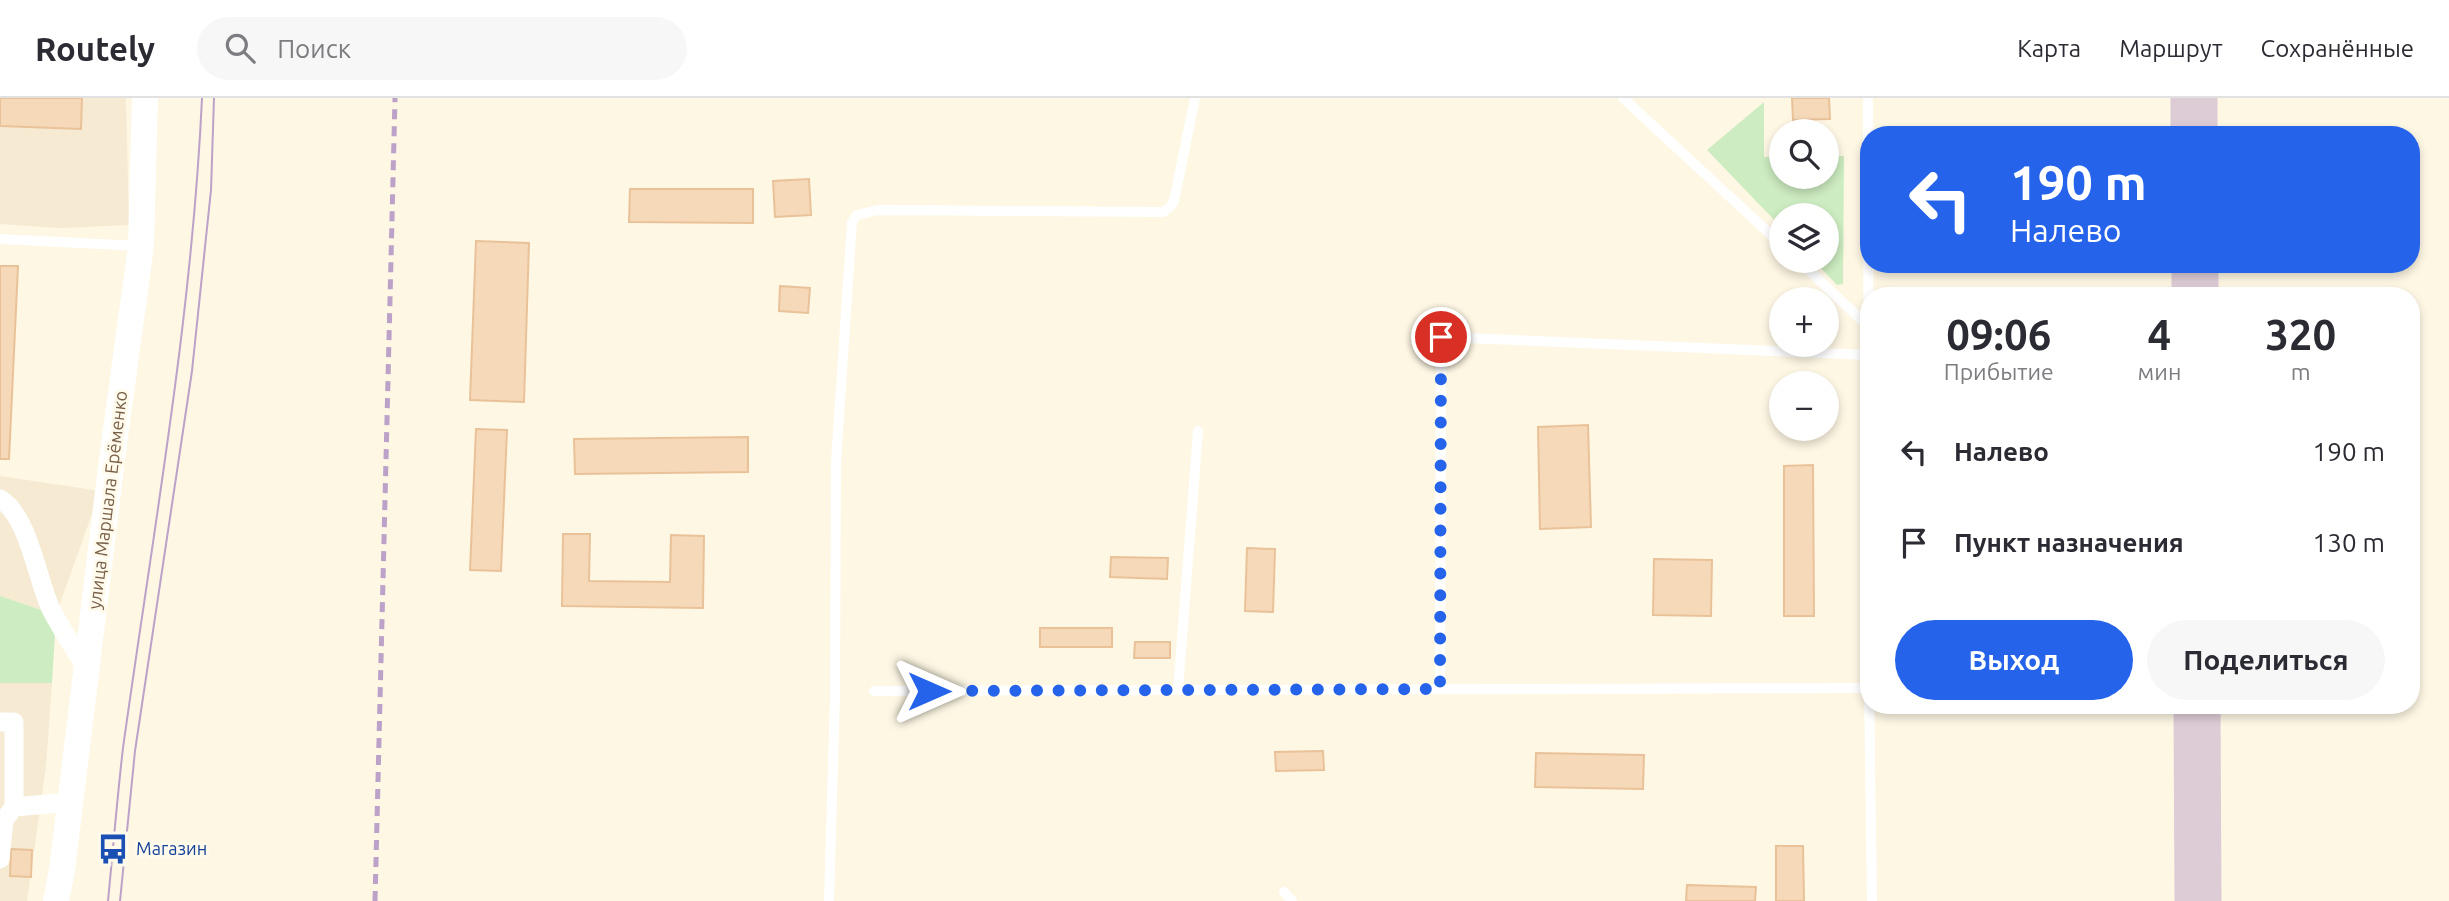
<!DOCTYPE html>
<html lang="ru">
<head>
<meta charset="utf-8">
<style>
	body { margin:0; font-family:Ubuntu,sans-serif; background:#f7f7f7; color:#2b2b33; height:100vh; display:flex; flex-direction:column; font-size:26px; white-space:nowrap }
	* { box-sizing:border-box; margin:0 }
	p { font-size:23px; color:#7c7c81 }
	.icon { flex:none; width:38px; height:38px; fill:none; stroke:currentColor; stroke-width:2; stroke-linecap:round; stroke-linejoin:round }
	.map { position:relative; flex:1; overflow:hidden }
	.panel { position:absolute; left:1860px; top:189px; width:560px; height:427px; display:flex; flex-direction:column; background:#fff; border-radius:28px; box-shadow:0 4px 10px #0003 }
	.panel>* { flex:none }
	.hud { position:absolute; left:1860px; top:28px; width:560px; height:147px; border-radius:28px; box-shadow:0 4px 10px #0003; background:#2563eb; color:#fff; overflow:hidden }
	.controls { position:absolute; left:1769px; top:21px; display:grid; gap:14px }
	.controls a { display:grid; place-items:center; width:70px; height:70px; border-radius:50%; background:#fff; box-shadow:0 4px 10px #0003; font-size:35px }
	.pin { position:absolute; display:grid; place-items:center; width:60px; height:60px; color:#fff; margin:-30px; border:4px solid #fff; border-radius:50%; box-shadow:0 2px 7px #0007 }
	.me { position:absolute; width:77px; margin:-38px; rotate:90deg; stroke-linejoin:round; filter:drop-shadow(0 0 5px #0008) }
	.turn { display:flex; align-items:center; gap:24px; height:147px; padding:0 35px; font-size:32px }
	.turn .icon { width:91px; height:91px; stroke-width:2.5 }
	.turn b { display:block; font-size:49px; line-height:60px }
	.eta { display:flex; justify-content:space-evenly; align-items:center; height:119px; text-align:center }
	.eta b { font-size:42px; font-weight:700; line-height:49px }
	.button { display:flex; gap:14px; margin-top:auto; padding:14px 35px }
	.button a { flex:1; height:80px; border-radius:42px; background:#2563eb; color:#fff; font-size:28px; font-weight:700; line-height:80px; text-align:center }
	.button a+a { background:#f7f7f7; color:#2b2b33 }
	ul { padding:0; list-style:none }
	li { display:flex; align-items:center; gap:21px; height:91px; padding:0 35px }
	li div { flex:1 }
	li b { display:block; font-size:26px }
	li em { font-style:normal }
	header { display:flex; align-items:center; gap:42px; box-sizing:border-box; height:98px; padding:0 35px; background:#fff; border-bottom:2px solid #e1e1e2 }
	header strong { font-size:33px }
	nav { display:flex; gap:38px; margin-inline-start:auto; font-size:24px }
	.search { width:490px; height:63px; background:#f7f7f7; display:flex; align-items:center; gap:18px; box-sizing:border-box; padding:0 24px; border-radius:38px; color:#7c7c81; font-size:26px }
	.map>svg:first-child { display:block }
</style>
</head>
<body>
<header>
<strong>Routely</strong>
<div class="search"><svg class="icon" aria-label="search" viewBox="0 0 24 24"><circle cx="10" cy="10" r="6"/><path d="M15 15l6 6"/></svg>Поиск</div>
<nav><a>Карта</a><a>Маршрут</a><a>Сохранённые</a></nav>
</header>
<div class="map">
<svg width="2449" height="803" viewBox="0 0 2449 803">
	<rect width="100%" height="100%" fill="#fef7e4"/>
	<!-- residential -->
	<g fill="#f6ead2">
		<polygon points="0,0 126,0 129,127 61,130 0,126"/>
		<polygon points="0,378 100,393 56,517 0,498"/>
		<polygon points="0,585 52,585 46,668 27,803 0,803"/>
	</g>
	<!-- green -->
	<g fill="#cdecc1">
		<polygon points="1764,4 1764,59 1781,59 1782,79 1827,79 1827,58 1844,58 1843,186 1837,187 1814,163 1827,163 1827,117 1782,117 1781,129 1707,52"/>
		<polygon points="0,498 56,517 52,585 0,585"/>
	</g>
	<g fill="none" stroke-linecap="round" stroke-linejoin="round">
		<!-- taxiway -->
		<g stroke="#ddccd6" stroke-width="47">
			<polyline points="2194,0 2194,37"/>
			<polyline points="2195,166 2195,198"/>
			<polyline points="2197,607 2198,803"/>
		</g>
	</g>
	<!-- building -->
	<g fill="#f5d9b9" stroke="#e9c299" stroke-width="2">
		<polygon points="0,0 82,0 81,31 0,28"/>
		<polygon points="1792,0 1829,0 1830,21 1793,22"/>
		<polygon points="809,81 811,117 775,119 773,83"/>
		<polygon points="630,91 753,91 753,125 629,124"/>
		<polygon points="476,143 529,145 524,304 470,302"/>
		<polygon points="0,168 18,168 9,361 0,361"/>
		<polygon points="780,188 810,190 808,215 779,213"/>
		<polygon points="1588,327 1591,429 1540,431 1538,329"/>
		<polygon points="476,331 507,332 501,473 470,472"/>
		<polygon points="748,339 748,374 575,376 574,341"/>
		<polygon points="1813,367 1814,518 1784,518 1784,368"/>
		<polygon points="563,436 590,436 589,483 670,484 671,437 704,438 703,510 562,508"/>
		<polygon points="1247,450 1275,451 1273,514 1245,513"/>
		<polygon points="1111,459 1168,460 1167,481 1110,479"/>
		<polygon points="1654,461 1712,462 1711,518 1653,517"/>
		<rect x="1040" y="530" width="72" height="19"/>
		<polygon points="1135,544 1170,544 1170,560 1134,560"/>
		<polygon points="1323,653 1324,672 1276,673 1275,654"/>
		<polygon points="1536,655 1644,657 1643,691 1535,689"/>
		<polygon points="1776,748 1803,748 1804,803 1776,803"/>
		<polygon points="11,751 32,752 31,779 10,778"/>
		<polygon points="1687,787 1756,789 1755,803 1686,803"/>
	</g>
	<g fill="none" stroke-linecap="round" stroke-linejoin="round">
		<!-- service -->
		<g stroke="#fff" stroke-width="10">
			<polyline points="1623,0 1782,147"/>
			<polyline points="1868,0 1869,590 1872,803"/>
			<polyline points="0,141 140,148"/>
			<polyline points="1799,163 1868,228"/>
			<polyline points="1440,591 1441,239 1868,257"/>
			<polyline points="1178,592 1198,333"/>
			<polyline points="874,593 1869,590"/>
			<polyline points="1284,794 1292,803"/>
			<polyline points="829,803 835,597 836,364 852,124 857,117 878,112 1163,114 1170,109 1174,103 1195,0"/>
		</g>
		<!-- minor -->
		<g stroke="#fff" stroke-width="19">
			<path d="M0 401C28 417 37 480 50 509 60 530 75 551 87 571"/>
			<polyline points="0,624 14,624 14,709"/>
			<polyline points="0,761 4,722 14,709 70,704"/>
		</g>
		<!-- secondary -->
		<polyline stroke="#fff" stroke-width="26" points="56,803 62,772 112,361 141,148 145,0"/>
		<!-- tram -->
		<g stroke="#bca1c8" stroke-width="2">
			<path d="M108 803C113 752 117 701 123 650 153 434 192 219 202 0"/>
			<polyline points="120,803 135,653 192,273 211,92 214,0"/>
		</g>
		<!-- rail -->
		<polyline stroke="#bca1c8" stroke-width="5" stroke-dasharray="10 7" stroke-linecap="butt" points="375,803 395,0"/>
	</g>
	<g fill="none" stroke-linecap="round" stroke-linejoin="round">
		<!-- route -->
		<polyline stroke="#2563eb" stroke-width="12" stroke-dasharray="0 21.6" points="929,593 1440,591 1441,239"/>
	</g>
	<!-- icons -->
	<defs>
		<g id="bus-bare" transform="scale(2.415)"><path d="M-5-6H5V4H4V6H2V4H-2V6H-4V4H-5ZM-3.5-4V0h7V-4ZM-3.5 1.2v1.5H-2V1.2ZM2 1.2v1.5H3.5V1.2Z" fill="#1a4fb4" stroke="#fffaeb" stroke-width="2.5" paint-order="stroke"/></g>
	</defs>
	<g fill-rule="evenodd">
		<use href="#bus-bare" x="113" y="751"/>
	</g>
	<g text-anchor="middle" stroke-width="6" stroke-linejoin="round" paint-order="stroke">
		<!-- street labels -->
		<g font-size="18" fill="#785f47" stroke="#fffaeb">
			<text transform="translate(108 402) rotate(-83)" y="6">улица Маршала Ерёменко</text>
		</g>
		<!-- transit labels -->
		<g font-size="18" fill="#164399" stroke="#fffaeb" text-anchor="start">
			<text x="136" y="757">Магазин</text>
		</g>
	</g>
</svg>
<div class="controls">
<a><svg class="icon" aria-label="search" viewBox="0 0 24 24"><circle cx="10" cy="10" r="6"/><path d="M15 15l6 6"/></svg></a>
<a><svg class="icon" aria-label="layers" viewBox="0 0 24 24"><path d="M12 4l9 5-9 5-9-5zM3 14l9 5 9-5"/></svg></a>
<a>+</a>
<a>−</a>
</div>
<div class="pin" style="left:1441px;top:239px;background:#d93025"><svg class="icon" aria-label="arrive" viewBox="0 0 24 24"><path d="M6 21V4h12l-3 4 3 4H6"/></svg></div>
<svg class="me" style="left:929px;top:593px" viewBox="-20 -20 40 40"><path d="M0-17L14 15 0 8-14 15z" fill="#2563eb" stroke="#fff" stroke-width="4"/></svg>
<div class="hud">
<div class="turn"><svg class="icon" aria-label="left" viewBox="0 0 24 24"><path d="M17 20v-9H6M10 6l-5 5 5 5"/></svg><div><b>190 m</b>Налево</div></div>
</div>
<section class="panel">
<div class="eta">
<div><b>09:06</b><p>Прибытие</p></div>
<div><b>4</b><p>мин</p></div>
<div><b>320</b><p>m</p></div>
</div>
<ul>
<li><svg class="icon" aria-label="left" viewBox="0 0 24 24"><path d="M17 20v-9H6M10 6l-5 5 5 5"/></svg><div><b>Налево</b></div><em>190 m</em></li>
<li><svg class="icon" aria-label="arrive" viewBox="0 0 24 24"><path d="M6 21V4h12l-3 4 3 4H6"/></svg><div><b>Пункт назначения</b></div><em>130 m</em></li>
</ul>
<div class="button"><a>Выход</a><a>Поделиться</a></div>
</section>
</div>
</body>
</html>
